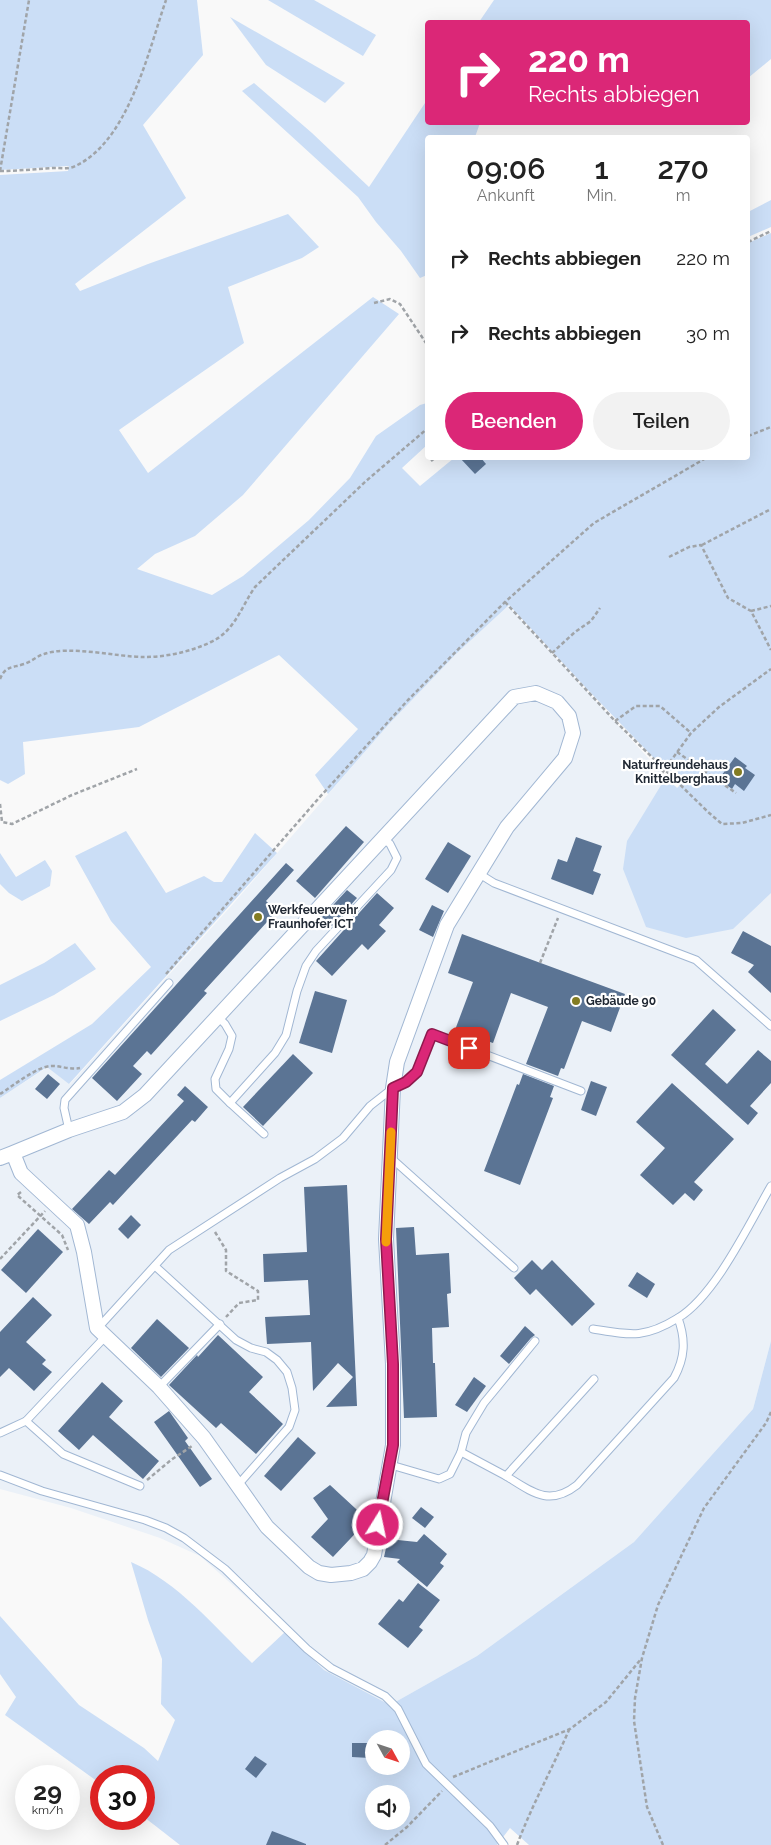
<!DOCTYPE html>
<html lang="de">
<head>
<meta charset="utf-8">
<style>
	body { margin:0; font-family:Raleway,sans-serif; background:#f2f2f2; color:#222; height:100vh; display:flex; flex-direction:column; font-size:19px; white-space:nowrap }
	* { box-sizing:border-box; margin:0 }
	p { font-size:16px; color:#767676 }
	.icon { flex:none; width:28px; height:28px; fill:none; stroke:currentColor; stroke-width:2; stroke-linecap:round; stroke-linejoin:round }
	.map { position:relative; flex:1; overflow:hidden }
	.sheet { position:absolute; left:425px; top:135px; width:325px; height:325px; display:flex; flex-direction:column; background:#fff; border-radius:5px; box-shadow:0 5px 20px #0002 }
	.sheet>* { flex:none }
	.hud { position:absolute; left:425px; top:20px; width:325px; height:105px; border-radius:5px; box-shadow:0 5px 20px #0002; background:#db2777; color:#fff; overflow:hidden }
	.needle { width:32px; rotate:130deg }
	.fabs { position:absolute; left:365px; top:1730px; display:grid; gap:10px }
	.fabs a { display:grid; place-items:center; width:45px; height:45px; border-radius:50%; background:#fff; box-shadow:0 5px 20px #0002; font-size:25px }
	.speed { position:absolute; left:15px; top:1765px; display:flex; gap:10px; font-size:25px; font-weight:700; text-align:center }
	.speed>* { display:grid; place-content:center; width:65px; height:65px; border-radius:50%; background:#fff; box-shadow:0 5px 20px #0002; line-height:1 }
	.speed small { font-size:12px; font-weight:400 }
	.speed .limit { border:8px solid #d22; background:#fff; color:#111 }
	.pin { position:absolute; display:grid; place-items:center; width:42px; height:42px; color:#fff; margin:-21px; border-radius:10px; box-shadow:0 2px 8px #0006 }
	.me { position:absolute; width:55px; margin:-28px; rotate:10deg; stroke-linejoin:round; filter:drop-shadow(0 0 4px #0008) }
	.turn { display:flex; align-items:center; gap:18px; height:105px; padding:0 20px; font-size:22px }
	.turn .icon { width:65px; height:65px; stroke-width:2.5 }
	.turn b { display:block; font-size:35px; line-height:42px }
	.eta { display:flex; justify-content:space-evenly; align-items:center; height:85px; text-align:center }
	.eta b { font-size:30px; font-weight:600; line-height:35px }
	.button { display:flex; gap:10px; margin-top:auto; padding:10px 20px }
	.button a { flex:1; height:58px; border-radius:30px; background:#db2777; color:#fff; font-size:20px; font-weight:600; line-height:58px; text-align:center }
	.button a+a { background:#f2f2f2; color:#222 }
	ul { padding:0; list-style:none }
	li { display:flex; align-items:center; gap:15px; height:75px; padding:0 20px }
	li div { flex:1 }
	li b { display:block; font-size:19px }
	li em { font-style:normal }
	.map>svg:first-child { display:block }
</style>
</head>
<body>
<div class="map">
<svg width="771" height="1845" viewBox="0 0 771 1845">
	<rect width="100%" height="100%" fill="#f9f9f9"/>
	<!-- built -->
	<polygon fill="#ebf1f8" points="508,606 662,773 771,877 771,1341 753,1409 634,1542 477,1656 390,1705 324,1670 285,1632 200,1556 160,1538 71,1508 0,1489 0,1098 48,1067 70,1084 233,904 389,724 456,654"/>
	<!-- green -->
	<g fill="#cbdef6" fill-rule="evenodd">
		<polygon points="0,0 197,0 203,55 143,125 186,198 75,284 80,291 148,264 288,214 319,247 302,258 228,287 244,343 119,430 148,473 373,297 399,314 243,495 195,536 155,554 137,569 212,595 243,576 309,520 350,478 376,436 420,405 427,403 427,445 402,468 420,486 454,458 748,458 748,243 771,233 771,893 733,929 686,938 646,927 623,869 627,841 666,777 677,788 680,785 587,689 509,605 456,654 389,724 328,794 315,775 358,729 279,655 139,727 23,742 25,774 8,784 0,780 0,175 68,171 69,166 0,170"/>
		<polygon points="268,0 314,0 376,35 363,56"/>
		<polygon points="494,0 771,0 771,59 748,78 748,22 479,22"/>
		<polygon points="230,17 345,83 325,103 266,65"/>
		<polygon points="254,83 312,133 369,187 427,100 428,122 480,123 475,137 428,138 427,275 420,278 401,251 376,222 358,197 242,91"/>
		<polygon points="771,200 771,227 748,237 748,212"/>
		<polygon points="126,831 166,893 204,876 214,882 222,882 255,833 277,853 69,1084 47,1067 0,1098 0,1080 92,1024 151,967 111,921 75,856"/>
		<polygon points="0,853 16,877 45,860 52,871 50,886 22,901 9,893 0,884"/>
		<polygon points="75,943 96,969 54,995 0,1021 0,985 44,963"/>
		<path d="M771 1341V1845H529L510 1828 497 1845H180L144 1817V1776H101V1784L5 1715 16 1697 0 1674V1616L79 1705 144 1748 158 1761 175 1720 161 1704 162 1659 148 1620 131 1562C177 1581 216 1628 252 1663L285 1632 324 1670 390 1705 477 1656 634 1542 753 1409ZM374 1739H401V1766H374ZM374 1794H401V1821H374Z"/>
	</g>
	<!-- building -->
	<g fill="#5b7494">
		<polygon points="460,458 481,458 486,464 475,474"/>
		<polygon points="735,757 747,766 745,768 755,775 744,791 735,784 732,789 719,779"/>
		<polygon points="346,826 364,842 315,898 296,881"/>
		<polygon points="576,837 602,846 593,871 601,874 593,895 551,879 558,859 567,862"/>
		<polygon points="448,842 471,856 448,893 425,879"/>
		<polygon points="286,863 294,870 266,901 277,911 204,991 207,993 151,1055 147,1051 133,1066 142,1074 117,1101 92,1078"/>
		<polygon points="347,890 357,898 332,926 322,917"/>
		<polygon points="377,893 394,908 379,925 386,931 368,950 362,944 332,976 316,961"/>
		<polygon points="432,905 444,911 433,937 419,930"/>
		<polygon points="743,931 771,946 771,993 748,972 754,965 731,953"/>
		<polygon points="462,934 625,994 611,1032 582,1021 564,1069 561,1068 558,1076 526,1064 548,1007 511,993 493,1043 455,1030 473,982 448,973"/>
		<polygon points="315,991 347,1000 332,1053 299,1043"/>
		<polygon points="713,1009 736,1030 705,1064 727,1084 758,1050 771,1061 771,1083 750,1106 758,1113 748,1125 671,1055"/>
		<polygon points="293,1054 313,1073 263,1126 243,1107"/>
		<polygon points="48,1074 60,1084 47,1099 35,1089"/>
		<polygon points="523,1074 554,1086 550,1097 553,1098 520,1185 484,1171 517,1084 519,1085"/>
		<polygon points="591,1081 607,1087 596,1116 581,1110"/>
		<polygon points="672,1083 734,1139 694,1182 703,1190 694,1201 685,1193 673,1205 640,1175 665,1148 636,1122"/>
		<polygon points="185,1086 208,1107 195,1122 192,1120 113,1205 110,1202 89,1224 72,1209 109,1170 115,1175 184,1101 177,1095"/>
		<polygon points="347,1185 357,1406 326,1407 353,1377 338,1363 313,1391 311,1342 267,1344 265,1317 310,1315 308,1280 264,1282 263,1254 307,1252 304,1187"/>
		<polygon points="131,1215 141,1225 128,1239 118,1229"/>
		<polygon points="414,1227 416,1255 449,1253 451,1293 447,1294 449,1327 432,1328 433,1363 435,1363 437,1417 404,1418 396,1228"/>
		<polygon points="38,1229 63,1252 26,1293 1,1270"/>
		<polygon points="532,1260 542,1270 552,1260 595,1304 572,1326 536,1289 530,1295 514,1278"/>
		<polygon points="637,1272 655,1284 647,1298 628,1286"/>
		<polygon points="33,1297 52,1315 26,1342 46,1360 42,1364 52,1372 34,1391 9,1368 0,1377 0,1332"/>
		<polygon points="157,1319 189,1348 161,1377 131,1348"/>
		<polygon points="525,1326 535,1335 531,1338 509,1364 500,1356"/>
		<polygon points="218,1335 263,1377 249,1392 283,1424 256,1454 221,1423 216,1428 169,1385 197,1355 198,1357"/>
		<polygon points="474,1377 486,1386 467,1412 455,1405"/>
		<polygon points="102,1382 123,1401 109,1417 159,1461 143,1479 93,1435 79,1450 58,1431"/>
		<polygon points="169,1411 188,1438 185,1441 212,1479 200,1487 154,1422"/>
		<polygon points="298,1437 316,1453 281,1491 264,1476"/>
		<polygon points="330,1485 368,1520 333,1557 311,1537 328,1519 313,1498"/>
		<polygon points="421,1507 434,1517 425,1528 412,1518"/>
		<polygon points="424,1534 447,1554 440,1563 444,1566 427,1587 397,1562 400,1559 384,1557 388,1539 417,1542"/>
		<polygon points="418,1583 440,1600 419,1627 423,1630 408,1648 378,1624 399,1599 403,1602"/>
		<polygon points="352,1743 371,1743 370,1758 352,1757"/>
		<polygon points="255,1756 267,1764 256,1778 245,1769"/>
		<polygon points="272,1831 306,1844 306,1845 266,1845"/>
	</g>
	<g fill="none" stroke-linecap="round" stroke-linejoin="round">
		<!-- service casing -->
		<g stroke="#a1b7d3" stroke-width="9">
			<g id="service">
				<polyline points="478,873 494,883 696,960 771,1026"/>
				<polyline points="218,1017 225,1024 232,1036 229,1049 215,1079 216,1089 230,1103 275,1053 286,1035 297,991 306,966 316,951 391,870 397,858 390,844 383,838"/>
				<polyline points="230,1103 264,1134"/>
				<polyline points="69,1130 64,1108 65,1100 169,983"/>
				<polyline points="390,1157 514,1268"/>
				<polyline points="155,1266 236,1340 251,1348 266,1352 277,1360 287,1372 292,1388 295,1410 289,1427 237,1486"/>
				<polyline points="98,1328 169,1250 280,1178 315,1159 343,1138 370,1106 393,1088 406,1082 417,1072 432,1034 581,1091"/>
				<path d="M593 1329C630 1335 644 1339 678 1318"/>
				<polyline points="159,1387 220,1324"/>
				<polyline points="26,1421 63,1454 140,1486"/>
				<polyline points="0,1433 26,1421 105,1337"/>
				<polyline points="461,1452 466,1433 484,1403 535,1341"/>
				<polyline points="391,1465 439,1479 450,1474 461,1452 506,1476 594,1379"/>
				<polyline points="0,1475 42,1491 145,1520 166,1528 184,1538 225,1569 307,1649 331,1668 385,1696 398,1709 426,1764 490,1826 504,1845"/>
				<path d="M506 1476C532 1492 549 1507 577 1485L674 1378C685 1358 686 1340 678 1318 715 1296 749 1224 771 1186"/>
			</g>
		</g>
		<!-- minor casing -->
		<g stroke="#a1b7d3" stroke-width="16">
			<polyline id="minor" points="0,1158 13,1153 21,1173 77,1225 84,1252 97,1328 159,1387 204,1438 267,1527 309,1567 319,1573 331,1575 351,1573 363,1569 370,1562 374,1555 393,1445 393,1364 386,1239 393,1088 397,1062 447,925 507,827 565,758 573,733 569,716 557,702 536,693 514,697 145,1095 123,1112 69,1130 13,1153"/>
		</g>
		<!-- path -->
		<g stroke="#a0a4a8" stroke-width="2.5" stroke-dasharray="4 2.5" stroke-linecap="butt">
			<path d="M0 171C18 171 36 169 54 168 60 168 67 169 73 167 128 144 148 52 166 0"/>
			<polyline points="0,171 29,0"/>
			<polyline points="748,242 771,231"/>
			<polyline points="374,303 390,299 400,304 428,346"/>
			<polyline points="748,436 771,427"/>
			<polyline points="431,461 435,458"/>
			<polyline points="702,545 771,509"/>
			<polyline points="669,557 689,547 701,545 728,598 751,611 771,650"/>
			<polyline points="505,602 615,721 708,812 722,824 742,823 771,815"/>
			<polyline points="751,611 771,606"/>
			<polyline points="552,653 575,632 591,621 600,608"/>
			<path d="M0 679C5 666 12 668 24 664 31 662 37 656 44 654 70 645 116 657 144 657 166 657 190 652 211 642 235 631 241 607 255 587L366 481 428 428"/>
			<polyline points="615,721 636,706 660,706 691,733"/>
			<polyline points="677,752 736,793"/>
			<polyline points="662,773 691,733 719,707 771,669"/>
			<polyline points="0,804 2,822 12,824 72,795 137,769"/>
			<polyline points="540,963 558,918"/>
			<polyline points="166,974 318,799 408,700 505,602 594,523 706,458"/>
			<path d="M0 1094C13 1086 37 1066 52 1066 62 1066 70 1070 80 1068"/>
			<polyline points="21,1192 17,1195 62,1235 68,1250"/>
			<polyline points="215,1232 226,1250 226,1271 258,1291 258,1300 239,1303 226,1317"/>
			<polyline points="0,1259 45,1211"/>
			<polyline points="147,1480 171,1460 192,1446"/>
			<polyline points="453,1777 570,1729 606,1702 641,1659"/>
			<polyline points="385,1845 407,1827 442,1791"/>
			<path d="M517 1845C532 1805 552 1769 569 1730"/>
			<polyline points="663,1845 647,1807 634,1721 635,1698 642,1658 658,1605 704,1508 766,1423 771,1412"/>
		</g>
		<!-- service -->
		<use href="#service" stroke="#fff" stroke-width="7"/>
		<!-- minor -->
		<use href="#minor" stroke="#fff" stroke-width="14"/>
	</g>
	<g fill="none" stroke-linecap="round" stroke-linejoin="round">
		<!-- route casing -->
		<g stroke="#8e194d" stroke-width="12">
			<polyline id="route" points="378,1525 393,1445 393,1364 386,1239 393,1088 406,1082 417,1072 432,1034 469,1048"/>
		</g>
		<!-- route -->
		<use href="#route" stroke="#db2777" stroke-width="9"/>
		<!-- slow -->
		<polyline stroke="#f59e0b" stroke-width="9" points="386,1242 391,1132"/>
	</g>
	<!-- markers -->
	<g fill="#837c23" stroke="#fff" stroke-width="2">
		<circle cx="738" cy="772" r="5"/>
		<circle cx="258" cy="917" r="5"/>
		<circle cx="576" cy="1001" r="5"/>
	</g>
	<g text-anchor="middle" stroke-width="4.5" stroke-linejoin="round" paint-order="stroke">
		<!-- poi labels -->
		<g font-size="12" font-weight="bold" fill="#212934" stroke="#fff" text-anchor="start">
			<text x="728" y="769" text-anchor="end">Naturfreundehaus<tspan x="728" dy="14">Knittelberghaus</tspan></text>
			<text x="268" y="914">Werkfeuerwehr<tspan x="268" dy="14">Fraunhofer ICT</tspan></text>
			<text x="586" y="1005">Gebäude 90</text>
		</g>
	</g>
</svg>
<div class="fabs">
<a><svg class="needle" viewBox="-14 -14 28 28"><path d="M0-13l5 13h-10z" fill="#e53935"/><path d="M0 13l5-13h-10z" fill="#767676"/></svg></a>
<a><svg class="icon" aria-label="sound" viewBox="0 0 24 24"><path d="M4 9h4l5-4v14l-5-4H4zM17 9q2 3 0 6"/></svg></a>
</div>
<div class="speed"><div>29<small>km/h</small></div><div class="limit">30</div></div>
<div class="pin" style="left:469px;top:1048px;background:#d93025"><svg class="icon" aria-label="arrive" viewBox="0 0 24 24"><path d="M6 21V4h12l-3 4 3 4H6"/></svg></div>
<svg class="me" style="left:378px;top:1525px" viewBox="-20 -20 40 40"><circle r="17" fill="#db2777" stroke="#fff" stroke-width="3"/><path d="M0-11L8 9 0 5-8 9z" fill="#fff"/></svg>
<div class="hud">
<div class="turn"><svg class="icon" aria-label="right" viewBox="0 0 24 24"><path d="M7 20v-9h11M14 6l5 5-5 5"/></svg><div><b>220 m</b>Rechts abbiegen</div></div>
</div>
<section class="sheet">
<div class="eta">
<div><b>09:06</b><p>Ankunft</p></div>
<div><b>1</b><p>Min.</p></div>
<div><b>270</b><p>m</p></div>
</div>
<ul>
<li><svg class="icon" aria-label="right" viewBox="0 0 24 24"><path d="M7 20v-9h11M14 6l5 5-5 5"/></svg><div><b>Rechts abbiegen</b></div><em>220 m</em></li>
<li><svg class="icon" aria-label="right" viewBox="0 0 24 24"><path d="M7 20v-9h11M14 6l5 5-5 5"/></svg><div><b>Rechts abbiegen</b></div><em>30 m</em></li>
</ul>
<div class="button"><a>Beenden</a><a>Teilen</a></div>
</section>
</div>
</body>
</html>
